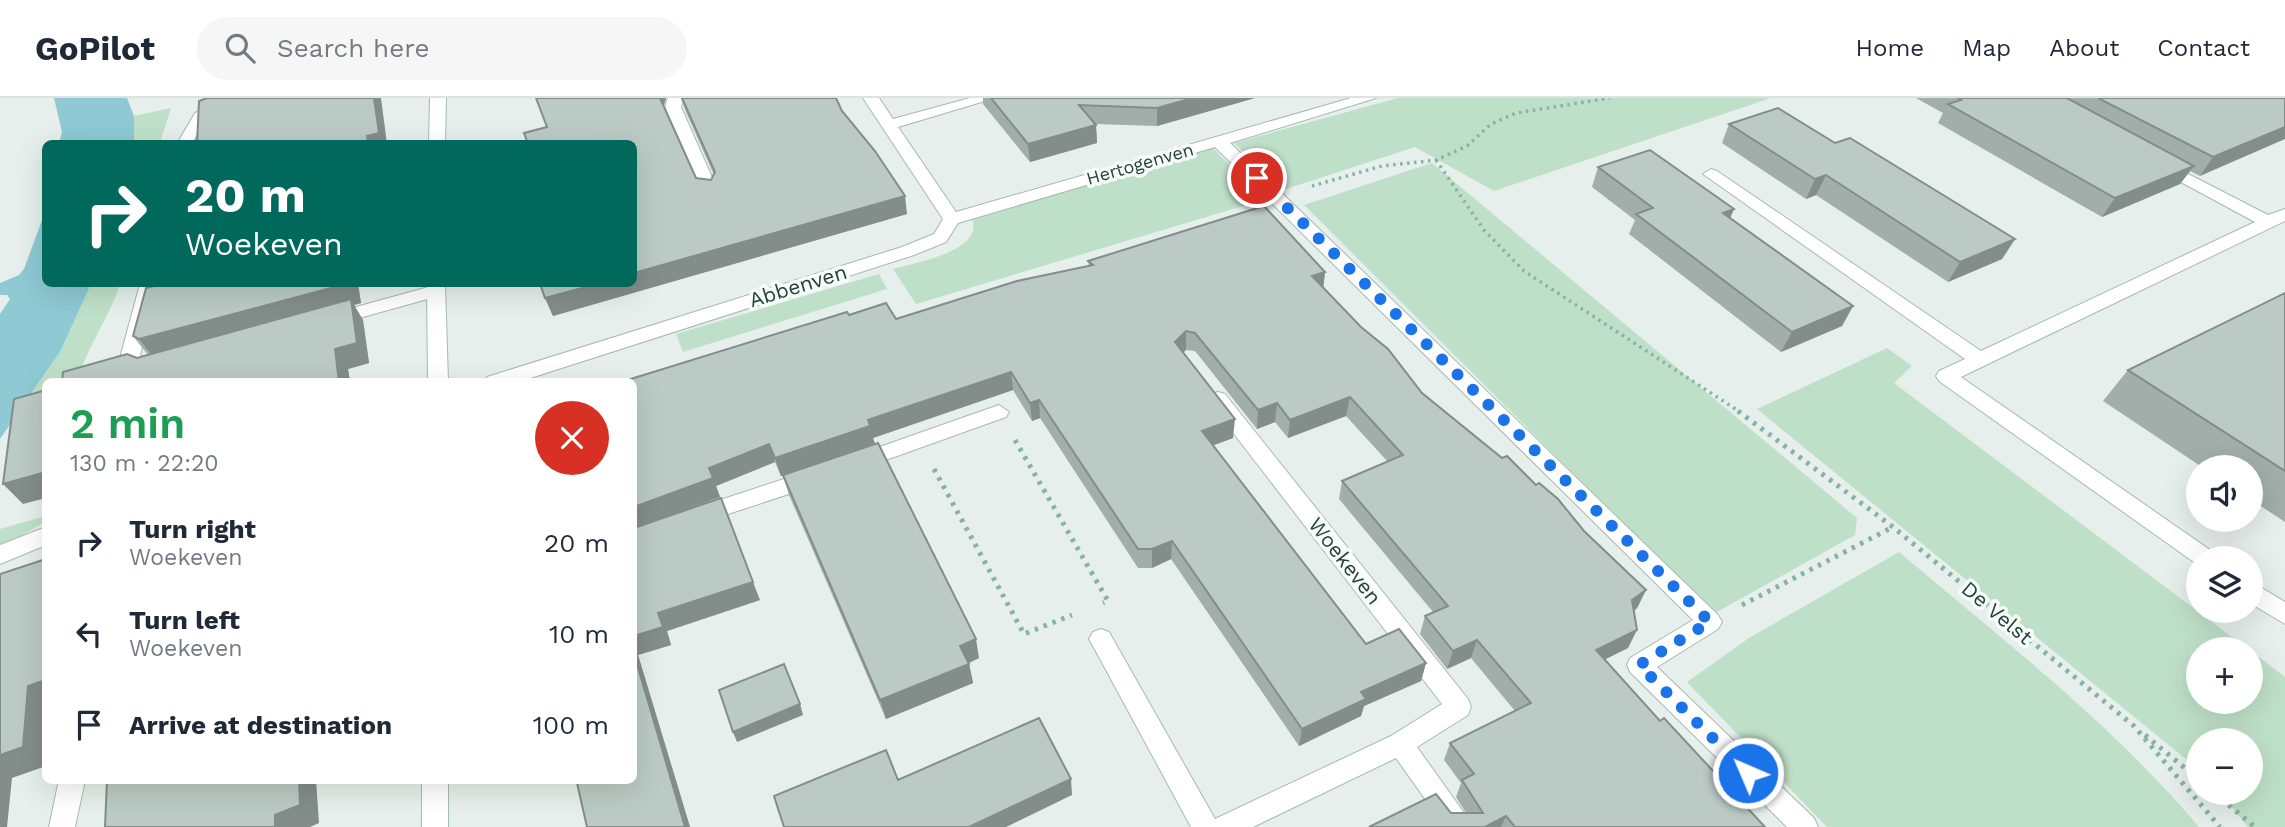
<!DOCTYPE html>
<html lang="en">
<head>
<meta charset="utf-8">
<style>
	body { margin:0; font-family:"Work Sans",sans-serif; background:#f6f6f7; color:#1f2937; height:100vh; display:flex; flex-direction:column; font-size:26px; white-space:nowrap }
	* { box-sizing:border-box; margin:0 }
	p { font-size:23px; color:#747a83 }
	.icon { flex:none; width:38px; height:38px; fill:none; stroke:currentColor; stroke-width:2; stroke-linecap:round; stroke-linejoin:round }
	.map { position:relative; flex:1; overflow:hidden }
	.sheet { position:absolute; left:42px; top:280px; width:595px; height:406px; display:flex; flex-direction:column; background:#fff; border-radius:10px; box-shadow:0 7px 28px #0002 }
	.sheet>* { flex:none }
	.guide { position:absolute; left:42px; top:42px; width:595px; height:147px; border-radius:10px; box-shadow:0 7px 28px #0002; background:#00695c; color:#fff; overflow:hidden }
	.buttons { position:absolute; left:2186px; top:357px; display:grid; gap:14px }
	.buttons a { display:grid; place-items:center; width:77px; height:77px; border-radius:50%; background:#fff; box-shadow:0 7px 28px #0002; font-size:35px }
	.pin { position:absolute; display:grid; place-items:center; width:60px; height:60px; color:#fff; margin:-30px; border:4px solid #fff; border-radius:50%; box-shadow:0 2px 7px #0007 }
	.me { position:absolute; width:77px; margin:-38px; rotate:315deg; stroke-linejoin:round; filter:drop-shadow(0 0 5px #0008) }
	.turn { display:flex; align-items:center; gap:24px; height:147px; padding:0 28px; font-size:32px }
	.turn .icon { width:91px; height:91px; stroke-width:2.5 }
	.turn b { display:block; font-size:49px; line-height:60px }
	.round { display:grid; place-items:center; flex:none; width:74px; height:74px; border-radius:37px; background:#f6f6f7 }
	.overview { display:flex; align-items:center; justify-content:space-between; height:119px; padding:0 28px }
	h1 { font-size:42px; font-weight:600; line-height:52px; color:#1e9e55 }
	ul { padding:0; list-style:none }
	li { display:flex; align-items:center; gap:21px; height:91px; padding:0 28px }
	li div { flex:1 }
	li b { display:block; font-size:26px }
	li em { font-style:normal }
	header { display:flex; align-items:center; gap:42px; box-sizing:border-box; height:98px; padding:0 35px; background:#fff; border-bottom:2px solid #e0e1e3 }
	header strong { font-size:33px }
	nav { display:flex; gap:38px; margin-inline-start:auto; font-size:24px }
	.search { width:490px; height:63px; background:#f6f6f7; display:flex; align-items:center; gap:18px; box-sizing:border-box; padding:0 24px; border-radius:38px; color:#747a83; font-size:26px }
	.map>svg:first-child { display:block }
</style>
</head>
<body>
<header>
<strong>GoPilot</strong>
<div class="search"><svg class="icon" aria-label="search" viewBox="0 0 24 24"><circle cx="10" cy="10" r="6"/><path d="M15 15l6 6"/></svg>Search here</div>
<nav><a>Home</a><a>Map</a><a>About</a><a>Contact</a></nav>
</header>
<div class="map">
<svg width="2285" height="729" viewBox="0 0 2285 729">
	<rect width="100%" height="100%" fill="#e6efeb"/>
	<!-- green -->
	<g fill="#bfe0c8">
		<polygon points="1398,0 1771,0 1494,93 1415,49 1283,92 1234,45"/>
		<polygon points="171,10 160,45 134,46 134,18"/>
		<path d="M1213 50 1263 102 916 206 893 171C914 165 984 153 972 121Z"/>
		<polygon points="1432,65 1857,420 1855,437 1717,514 1666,468 1304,107"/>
		<polygon points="879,176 887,191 683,254 676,236"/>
		<path d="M91 186H120C110 218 87 249 77 283L46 284 45 305 21 311 61 252Z"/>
		<polygon points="1887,250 1912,268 1894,285 2248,551 2198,551 2198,604 2250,604 2251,553 2285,579 2285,729 2248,729 2220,695 2250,695 2250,642 2198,642 2198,671 1757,311"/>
		<polygon points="45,418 45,424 0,450 0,431"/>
		<path d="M1899 454C2003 542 2111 625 2199 729H1827L1687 584 1749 540Z"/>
	</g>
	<!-- water -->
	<g fill="#8ec9d4">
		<polygon points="54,0 127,0 134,18 134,45 59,45 62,34"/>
		<polygon points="45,114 46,186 91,186 61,252 0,341 0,216 10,201 7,197 0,197 0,185 19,177 24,171"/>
	</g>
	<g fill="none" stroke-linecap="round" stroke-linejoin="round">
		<!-- street casing -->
		<g stroke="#a8b8b2" stroke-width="2">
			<g id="street">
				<path d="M229 0H257C234 20 209 0 193 46H177L195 15Z"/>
				<polygon points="668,0 684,0 681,9 718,93 716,97 704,97 702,93 665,9"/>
				<polygon points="863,0 879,0 893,21 970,0 995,0 898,29 956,114 1351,0 1376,0 1230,45 1718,517 1722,524 1718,531 1657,569 1814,720 1818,729 1787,729 1630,574 1627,567 1630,560 1693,522 1215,49 958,125 946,144 914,157 518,284 484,284 487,279 902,149 934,136 943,121"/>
				<polygon points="2159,61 2268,117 2285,111 2285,123 1961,279 2213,454 2216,460 2198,460 2198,467 1939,283 1936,278 1939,273 1965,261 1703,76 1711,71 1717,73 1981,253 2255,124 2153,69 2151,66"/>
				<polygon points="140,186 158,186 140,257 161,265 164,270 161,275 154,277 123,265 120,260"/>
				<polygon points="436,187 445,193 442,197 334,227 325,221 327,217"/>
				<polygon points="1218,294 1225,296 1468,601 1471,609 1468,617 1417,649 1474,729 1445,729 1396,660 1253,729 1191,729 1093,548 1089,541 1093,534 1101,531 1109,534 1215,721 1391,638 1442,606 1211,306 1208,301 1211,296"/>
				<polygon points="999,307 1009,314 1006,319 858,372 851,369 848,364 851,359"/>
				<polygon points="814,371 822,373 825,379 822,385 698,426 690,424 687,418 690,412"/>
				<polygon points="46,429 46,447 0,466 0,447"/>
				<polygon points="2250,483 2285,504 2285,526 2250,505"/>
				<polygon points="59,682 85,682 75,729 49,729"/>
			</g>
		</g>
		<!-- secondary casing -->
		<g stroke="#a4bbb3" stroke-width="2">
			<g id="secondary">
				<polygon points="430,0 446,0 445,46 429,46"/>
				<polygon points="427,186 445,186 448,284 428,284"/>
				<rect x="422" y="682" width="26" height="47"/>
			</g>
		</g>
		<!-- path-far1 -->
		<g stroke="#86b3a5" stroke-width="3.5" stroke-dasharray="2.5 4.5" stroke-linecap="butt">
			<polyline points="1436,62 1484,132 1524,173 1740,314"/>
			<polyline points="1312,88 1382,68 1436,62 1467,48 1491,26 1516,15 1610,0"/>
		</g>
		<!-- path -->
		<g stroke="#86b3a5" stroke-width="5" stroke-dasharray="3.5 6" stroke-linecap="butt">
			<polyline points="1738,313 1893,429 2134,628 2220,729"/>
			<polyline points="1015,342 1108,503 1103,505"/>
			<polyline points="934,371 1024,536 1072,517"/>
			<polyline points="1742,507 1893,429"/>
			<polyline points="2145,637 2198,681"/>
			<polyline points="2214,695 2255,729"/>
		</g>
		<!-- street -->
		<use href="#street" fill="#fff" fill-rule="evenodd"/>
		<!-- secondary -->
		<use href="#secondary" fill="#fff" fill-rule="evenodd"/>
	</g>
	<!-- wall -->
	<g fill="#a1aea9">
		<polygon points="666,0 664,7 696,80 711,82 714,77 686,14 681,0 907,116 553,218 545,200 634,46"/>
		<polygon points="983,0 1255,0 1157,28 1095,26 1096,27 1097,45 1030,64 983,6"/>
		<polygon points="1916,0 2285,0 2200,78 2190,73 2180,86 2102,119 1938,25 1943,15"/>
		<polygon points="1729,26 1835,45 2015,141 2002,161 1948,184 1816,97 1806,101 1722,45"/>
		<polygon points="1598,69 1734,111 1730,120 1853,208 1842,228 1781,254 1629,136 1635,122 1592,89"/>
		<polygon points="1088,163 1325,174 1323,190 1422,295 1536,387 1646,492 1637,510 1634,513 1628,550 1605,561 1660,623 1765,729 1369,729 1451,715 1466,715 1456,699 1461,685 1444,662 1450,645 1515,613 1471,560 1447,571 1420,536 1425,518 1433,514 1339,401 1342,383 1388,364 1346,318 1288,340 1275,324 1257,331 1195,253 1186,252 1183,254 1233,340 1213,347 1366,546 1426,565 1421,583 1364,608 1361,618 1299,648 1171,461 1152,470 1138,470 1040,320 1032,323 1013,292 873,340 875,346 979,560 969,565 973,585 886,621 789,397 783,378 781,378 775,364 716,388 720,399 660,421 760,502 667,533 671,547 638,557 690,729 587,729 634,682 634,284 849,217 896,221 1089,168"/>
		<polygon points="162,186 358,186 361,205 354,207 363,222 369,265 348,271 350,284 62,284 148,257 133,238"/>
		<polygon points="2285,195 2285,424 2250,401 2250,369 2202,369 2103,303 2128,272"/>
	</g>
	<!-- shaded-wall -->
	<g fill="#838d89">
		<polygon points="374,0 381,0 387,46 368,46 367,38"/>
		<polygon points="659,0 666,0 663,10"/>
		<polygon points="1193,0 1255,0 1157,28 1157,10"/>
		<polygon points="1096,27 1097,45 1030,64 1028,46"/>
		<polygon points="2285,29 2285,41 2200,78 2213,59"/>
		<polygon points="2194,68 2180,86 2102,119 2115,100"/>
		<polygon points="1826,77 1816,97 1806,101 1815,81"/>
		<polygon points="905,98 907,116 553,218 545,200 597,186 634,186 634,175"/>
		<polygon points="1734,111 1725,131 1723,115"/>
		<polygon points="2015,141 2002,161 1948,184 1960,164"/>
		<polygon points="1325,174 1323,192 1312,178"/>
		<polygon points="346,186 358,186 361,205 354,207 363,222 369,265 348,271 350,284 339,284 155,261 139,241"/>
		<polygon points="1853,208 1842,228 1781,254 1792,234"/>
		<polygon points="1186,233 1186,252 1175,262 1175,244"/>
		<polygon points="1011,274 1013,292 873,340 875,346 781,378 775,360 868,322"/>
		<polygon points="1350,299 1346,318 1288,340 1290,322"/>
		<polygon points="1039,302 1040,320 1032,323 1030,305"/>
		<polygon points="1277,305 1275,324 1257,331 1258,312"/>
		<polygon points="1235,321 1233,340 1201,352 1202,333"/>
		<polygon points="769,346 775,364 716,388 720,399 634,430 634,409 709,370"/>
		<polygon points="46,374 46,400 23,406 3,386"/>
		<polygon points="1172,443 1171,461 1152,470 1152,451"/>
		<polygon points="753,484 760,502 667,533 671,547 638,557 690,729 685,729 634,556 634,538 658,515"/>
		<polygon points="1646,492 1637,510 1624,520 1632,502"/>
		<polygon points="1637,532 1628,550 1588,570 1596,552"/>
		<polygon points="976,541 979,560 964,567 960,548"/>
		<polygon points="1477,542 1471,560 1447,571 1453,553"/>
		<polygon points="1426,565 1421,583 1364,608 1361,618 1299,648 1302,631 1361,594"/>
		<polygon points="969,566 973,585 886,621 880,602"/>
		<polygon points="46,582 46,668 12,680 7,729 0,729 0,657 28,588"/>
		<polygon points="800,606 803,617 737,644 733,634"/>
		<polygon points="1071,681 1072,697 1006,729 969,729"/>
		<polygon points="299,682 316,682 319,725 310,729 275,729 275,717"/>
		<polygon points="1506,718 1501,729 1485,729"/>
	</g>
	<!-- building -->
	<g fill="#bbcac4" stroke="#838d89" stroke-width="2">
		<polygon points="207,0 374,0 379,35 367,38 368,46 197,46 199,3"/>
		<polygon points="536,0 660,0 696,80 711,82 715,74 682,0 836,0 842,13 875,53 905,98 634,175 634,46 528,46 524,35 547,29"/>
		<polygon points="991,0 1193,0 1157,10 1079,7 1096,27 1028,46"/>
		<polygon points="1958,0 2067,0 2194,68 2115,100 1948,6 1961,2"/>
		<polygon points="2098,0 2285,0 2285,29 2213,59"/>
		<polygon points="1778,10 1835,45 1850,40 2015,141 1960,164 1826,77 1815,81 1729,26"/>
		<polygon points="1650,52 1734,111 1723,115 1853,208 1792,234 1636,116 1653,110 1598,69"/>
		<polygon points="1264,108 1325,174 1312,178 1361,229 1388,251 1422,295 1502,360 1507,358 1536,387 1539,385 1558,401 1584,433 1646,492 1632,502 1637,532 1596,552 1660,623 1664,620 1765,729 1515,729 1506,718 1485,729 1369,729 1436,696 1451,715 1483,715 1462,682 1474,676 1450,645 1531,605 1477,542 1453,553 1425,518 1448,508 1342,383 1403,357 1350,299 1290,322 1277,305 1258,312 1195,235 1186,233 1175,244 1235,321 1202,333 1366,546 1399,531 1426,565 1361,594 1366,601 1302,631 1172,443 1152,451 1138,451 1039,302 1030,305 1011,274 868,322 870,328 775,360 769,346 709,370 713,380 634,409 634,284 621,284 847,214 849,217 886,205 896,221 1017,183 1093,167 1088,163"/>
		<polygon points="162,186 346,186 139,241 133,238 146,190"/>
		<polygon points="540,186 597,186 545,200"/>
		<polygon points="2285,195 2285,373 2128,272"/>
		<polygon points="351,201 357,245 335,251 339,284 62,284 63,274 127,256 137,260"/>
		<polygon points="46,292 46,374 3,386 14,301"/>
		<polygon points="878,345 976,541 960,548 969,566 880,602 783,377"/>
		<polygon points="721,400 753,484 658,515 663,529 634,538 634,430"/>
		<polygon points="46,461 46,582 28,588 23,649 0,657 0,476"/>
		<polygon points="634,556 685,729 587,729 577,685 583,682 634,682"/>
		<polygon points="784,566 800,606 733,634 719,592"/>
		<polygon points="1039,620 1071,681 969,729 784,729 774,698 886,652 898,682"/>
		<polygon points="107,682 299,682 300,707 275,717 275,729 105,729"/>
	</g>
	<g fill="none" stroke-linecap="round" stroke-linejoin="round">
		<!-- route -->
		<polyline stroke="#1a73e8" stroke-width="12" stroke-dasharray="0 21.6" points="1257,80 1710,524 1639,567 1748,675"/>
	</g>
	<g text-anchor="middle" stroke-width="7" stroke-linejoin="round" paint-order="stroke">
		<!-- far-street labels -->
		<g font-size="18" fill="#24423a" stroke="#f7fbf9">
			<text transform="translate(1140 66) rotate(-16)" y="6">Hertogenven</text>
		</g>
		<!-- street labels -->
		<g font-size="21" fill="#24423a" stroke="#f7fbf9">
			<text transform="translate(798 188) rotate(-17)" y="7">Abbenven</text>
			<text transform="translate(1345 463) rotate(52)" y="7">Woekeven</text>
			<text transform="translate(1997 515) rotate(40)" y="7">De Velst</text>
		</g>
	</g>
</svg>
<div class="buttons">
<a><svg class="icon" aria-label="sound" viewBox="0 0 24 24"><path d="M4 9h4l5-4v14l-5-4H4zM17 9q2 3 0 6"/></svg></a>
<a><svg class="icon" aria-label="layers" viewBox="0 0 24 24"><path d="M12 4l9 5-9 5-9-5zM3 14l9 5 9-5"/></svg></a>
<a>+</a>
<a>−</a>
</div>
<div class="pin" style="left:1257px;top:80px;background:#d93025"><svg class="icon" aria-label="arrive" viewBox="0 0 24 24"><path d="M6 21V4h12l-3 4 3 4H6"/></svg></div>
<svg class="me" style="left:1748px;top:675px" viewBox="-20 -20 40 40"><circle r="17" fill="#1a73e8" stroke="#fff" stroke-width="3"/><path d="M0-11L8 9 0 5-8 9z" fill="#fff"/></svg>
<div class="guide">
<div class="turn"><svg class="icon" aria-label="right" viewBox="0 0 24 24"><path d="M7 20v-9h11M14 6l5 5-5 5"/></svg><div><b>20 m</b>Woekeven</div></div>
</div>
<section class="sheet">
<div class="overview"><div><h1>2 min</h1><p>130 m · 22:20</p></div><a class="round" style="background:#d93025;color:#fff"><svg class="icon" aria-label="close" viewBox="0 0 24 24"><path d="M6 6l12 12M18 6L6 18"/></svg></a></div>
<ul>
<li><svg class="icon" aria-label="right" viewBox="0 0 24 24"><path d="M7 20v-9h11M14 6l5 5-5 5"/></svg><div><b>Turn right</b><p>Woekeven</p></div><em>20 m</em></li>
<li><svg class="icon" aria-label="left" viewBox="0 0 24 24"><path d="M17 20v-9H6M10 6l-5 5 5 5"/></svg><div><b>Turn left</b><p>Woekeven</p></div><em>10 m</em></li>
<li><svg class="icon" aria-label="arrive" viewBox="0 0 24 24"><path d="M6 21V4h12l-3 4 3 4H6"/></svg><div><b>Arrive at destination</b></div><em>100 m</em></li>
</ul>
</section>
</div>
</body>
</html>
